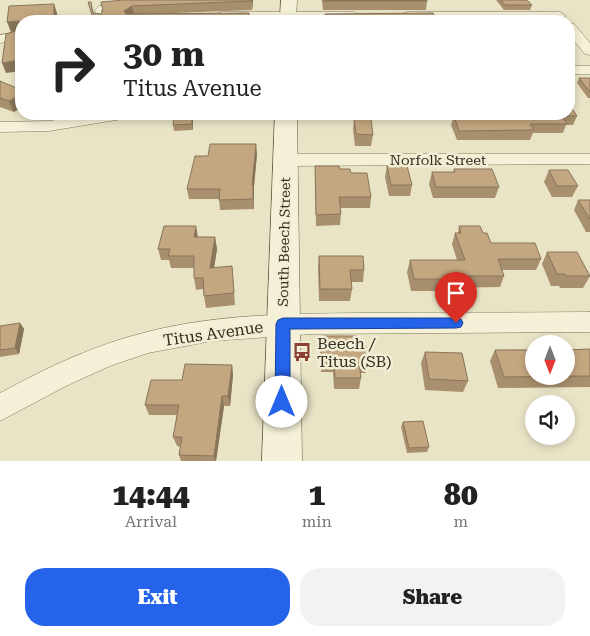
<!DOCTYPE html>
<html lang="en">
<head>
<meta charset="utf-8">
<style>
	body { margin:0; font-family:"Roboto Serif",serif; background:#f2f2f2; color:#222; height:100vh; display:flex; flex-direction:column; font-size:19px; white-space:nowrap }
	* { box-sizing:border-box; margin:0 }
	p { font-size:16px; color:#767676 }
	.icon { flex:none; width:28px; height:28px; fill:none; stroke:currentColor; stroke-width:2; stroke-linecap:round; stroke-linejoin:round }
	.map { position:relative; height:461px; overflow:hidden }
	.details { display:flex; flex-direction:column; background:#fff; flex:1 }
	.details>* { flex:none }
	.top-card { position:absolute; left:15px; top:15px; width:560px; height:105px; border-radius:20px; box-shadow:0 2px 8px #0003; background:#fff; color:#222; overflow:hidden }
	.needle { width:32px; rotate:180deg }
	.buttons { position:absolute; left:525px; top:335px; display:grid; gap:10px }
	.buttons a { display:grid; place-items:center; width:50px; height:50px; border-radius:50%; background:#fff; box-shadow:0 2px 8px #0003; font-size:25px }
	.pin { position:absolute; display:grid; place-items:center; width:42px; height:42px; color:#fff; margin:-51px -21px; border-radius:50% 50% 50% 0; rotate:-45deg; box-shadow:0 0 5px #0007 }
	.pin .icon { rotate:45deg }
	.me { position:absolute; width:55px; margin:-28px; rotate:0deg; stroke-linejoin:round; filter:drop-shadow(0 0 4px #0008) }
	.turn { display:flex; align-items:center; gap:18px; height:105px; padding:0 25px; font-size:22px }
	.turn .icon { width:65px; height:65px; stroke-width:2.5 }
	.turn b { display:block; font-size:35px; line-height:42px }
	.eta { display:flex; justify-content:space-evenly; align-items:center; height:85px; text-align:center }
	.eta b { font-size:30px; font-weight:800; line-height:35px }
	.button { display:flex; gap:10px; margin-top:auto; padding:10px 25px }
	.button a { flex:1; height:58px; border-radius:20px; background:#2563eb; color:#fff; font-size:20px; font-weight:800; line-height:58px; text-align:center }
	.button a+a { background:#f2f2f2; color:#222 }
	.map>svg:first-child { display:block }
</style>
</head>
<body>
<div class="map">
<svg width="590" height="461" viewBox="0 0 590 461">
	<rect width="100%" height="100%" fill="#e9e4c6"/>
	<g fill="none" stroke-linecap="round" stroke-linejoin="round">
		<!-- lane casing -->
		<g stroke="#83775e" stroke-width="1">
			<polygon id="lane" points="115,4 117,5 117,7 103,9 101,10 103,21 97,21 95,10 99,6"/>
		</g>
		<!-- street casing -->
		<g stroke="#83775e" stroke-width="1">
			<g id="street">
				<polygon points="222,12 354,12 360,16 354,20 218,19 216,16 218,13"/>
				<polygon points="407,12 560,12 566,16 560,20 403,19 401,16"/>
				<polygon points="569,23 574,24 590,43 590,55 585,54 569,35"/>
				<polygon points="21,32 21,40 0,43 0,35"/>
				<rect x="569" y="66" width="21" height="8"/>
				<polygon points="93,114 130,114 128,117 122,119 49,131 0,132 0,122 49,121"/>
				<polygon points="285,154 590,154 590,164 285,166 279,164 276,160 279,156"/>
				<path d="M590 312V332L312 334 212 341 148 353 110 366 66 386 0 421V393L4 391C50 366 97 344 147 332 216 314 288 314 359 313 436 312 513 313 590 312Z"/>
			</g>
		</g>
		<!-- secondary casing -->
		<g stroke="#645841" stroke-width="1">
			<g id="secondary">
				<polygon points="281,0 297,0 296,21 280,21"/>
				<polygon points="275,114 297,114 302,461 262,461"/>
			</g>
		</g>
		<!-- lane -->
		<use href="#lane" fill="#f5f1d8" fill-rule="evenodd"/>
		<!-- street -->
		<use href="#street" fill="#f5f1d8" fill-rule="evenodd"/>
		<!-- secondary -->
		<use href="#secondary" fill="#f5f1d8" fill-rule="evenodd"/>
	</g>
	<!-- wall -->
	<g fill="#a8906e">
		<polygon points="124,0 253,0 253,2 252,10 174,13 249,13 250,21 94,21 88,2 94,13 101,14"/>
		<polygon points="322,0 427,0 427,1 426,10 323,10"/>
		<polygon points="496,0 527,0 532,5 530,10 504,10"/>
		<polygon points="515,16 547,21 513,21"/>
		<polygon points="579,78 590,78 590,98 588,98 577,83"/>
		<polygon points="0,81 21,90 14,112 0,107"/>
		<polygon points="174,114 193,114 193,130 174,131 173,125"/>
		<polygon points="467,114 569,114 577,116 573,125 566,125 563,133 533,133 530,140 457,140 451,125 454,116 467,116"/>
		<polygon points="354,119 373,135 371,146 355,146 353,130"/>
		<polygon points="257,154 254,186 254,209 220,210 219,199 189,199 187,189 208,156"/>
		<polygon points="315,166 340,169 351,173 371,197 370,208 340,208 341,214 340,225 316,226"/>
		<polygon points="387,166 412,185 410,196 389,196 385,177"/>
		<polygon points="454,169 499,187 495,198 433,198 429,184 432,172 453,172"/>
		<polygon points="549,170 578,186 572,197 552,197 544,182"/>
		<polygon points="578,200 590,200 590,232 586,232 574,210"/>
		<polygon points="459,226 483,233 491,243 541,259 536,270 502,270 504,276 500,287 446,288 445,291 411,291 407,272 410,260 457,260 452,244 455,233 458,233"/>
		<polygon points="198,237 215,237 217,249 214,268 233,278 235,305 206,308 204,296 203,289 196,290 194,278 194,268 171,268 169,260 161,260 158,249"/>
		<polygon points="547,252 590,276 583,288 560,288 559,286 551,286 542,264"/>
		<polygon points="319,256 364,270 363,282 351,282 352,289 350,301 319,301 318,268"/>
		<polygon points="20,323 24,329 19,354 0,357 0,326"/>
		<polygon points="321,336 358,347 368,362 366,373 360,373 361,378 359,389 334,389 333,372 321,372 320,347"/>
		<polygon points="590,349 590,387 498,388 490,361 495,350"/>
		<polygon points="425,352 468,381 463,392 425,390 421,363"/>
		<polygon points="232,365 233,375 230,406 224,406 216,461 181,461 179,455 181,447 177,446 173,437 177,415 149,415 145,405 182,380"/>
		<polygon points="403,422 429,447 427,452 407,453 401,427"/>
	</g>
	<!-- shaded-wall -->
	<g fill="#88755a">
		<polygon points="252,0 253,0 253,2 252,10"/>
		<polygon points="54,4 57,13 57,21 54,21"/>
		<polygon points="132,6 134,15 126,21 124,11"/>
		<polygon points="19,21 21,31 11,32 7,22"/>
		<polygon points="21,60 21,71 6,73 2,63"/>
		<polygon points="21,95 21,108 14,112 9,101"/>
		<polygon points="192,114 193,114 193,130 192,124"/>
		<polygon points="256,144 257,154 254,186 254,209 252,185"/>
		<polygon points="196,226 198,237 194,237"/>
		<polygon points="215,237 217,249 212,280 210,268"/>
		<polygon points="20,323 24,329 19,354 15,348"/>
		<polygon points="232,365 233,375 230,406 228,396"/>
		<polygon points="222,396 224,406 216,461 215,461 214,456"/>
	</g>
	<!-- building -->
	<g fill="#c3a780" stroke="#88755a">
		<polygon points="124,0 252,0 251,1 132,6 124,11 126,14 249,13 248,21 198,21 199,20 184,21 94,21 88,2 91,2 93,13 101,14 103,11 101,2"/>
		<rect x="323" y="0" width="104" height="1"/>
		<polygon points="501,0 527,0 532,5 505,5"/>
		<polygon points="54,4 54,21 21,21 21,60 2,63 6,34 19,30 19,21 7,22 9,6"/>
		<polygon points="433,13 437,21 309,21 320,21 321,19 326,19 325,14"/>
		<polygon points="515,16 542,16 547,21 519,21"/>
		<polygon points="579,78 590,78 590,92"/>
		<polygon points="0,81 21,90 21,95 9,101 0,98"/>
		<polygon points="569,104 577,116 562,116 567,124 530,124 534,130 459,131 454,116 474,116 473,114 569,114"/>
		<polygon points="174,114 192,114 192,124 173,125"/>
		<polygon points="354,119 371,119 373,135 356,134"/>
		<polygon points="210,144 256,144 252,185 253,185 253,199 219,200 220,189 187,189 195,156 208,156"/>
		<polygon points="315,166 339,166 340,169 350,169 351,173 367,173 371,197 339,197 341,214 316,215"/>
		<polygon points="387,166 407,166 412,185 391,185"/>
		<polygon points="454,169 492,169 499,187 436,187 432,172 455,172"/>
		<polygon points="549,170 568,170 578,186 557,186"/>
		<polygon points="578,200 590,200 590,219"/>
		<polygon points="164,226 196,226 194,237 215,237 210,268 232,266 234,293 204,296 203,278 194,278 194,256 168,256 170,249 158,249"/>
		<polygon points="459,226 480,226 483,233 487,233 491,243 535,243 541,259 498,259 504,276 448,276 449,279 414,279 410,260 465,260 455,233 461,233"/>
		<polygon points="547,252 577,252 590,276 566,276 565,274 557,274"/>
		<polygon points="319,256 363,256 364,270 350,270 352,289 320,289"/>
		<polygon points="20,323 15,348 0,350 0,326"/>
		<polygon points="321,336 357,336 358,347 367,347 368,362 359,362 361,378 335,378 334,361 322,361"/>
		<polygon points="590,349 590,376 504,377 495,350 534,350 534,376 566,376 566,350"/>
		<polygon points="425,352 462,353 468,381 429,379"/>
		<polygon points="185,364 232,365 228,396 222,396 214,456 179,455 182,437 173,437 179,405 145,405 151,380 182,380"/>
		<polygon points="423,421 429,447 409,448 403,422"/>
	</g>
	<!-- route -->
	<polygon fill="#2563eb" stroke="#184099" points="283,318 456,318 461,319 463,323 461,327 456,328 290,329 290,402 288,407 282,409 277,407 275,402 276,324 278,320"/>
	<!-- icons -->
	<defs>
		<g id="bus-bare" transform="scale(1.5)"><path d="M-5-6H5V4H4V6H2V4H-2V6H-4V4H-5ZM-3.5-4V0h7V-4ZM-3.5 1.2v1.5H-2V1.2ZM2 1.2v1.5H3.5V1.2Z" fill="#8b4234" stroke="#f1eed5" stroke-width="2.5" paint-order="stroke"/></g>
	</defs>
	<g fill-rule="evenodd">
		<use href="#bus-bare" x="302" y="352"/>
	</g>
	<g text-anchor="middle" stroke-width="5" stroke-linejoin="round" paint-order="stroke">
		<!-- street labels -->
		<g font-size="14" fill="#342d20" stroke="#f1eed5">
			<text x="438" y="165">Norfolk Street</text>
			<text transform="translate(284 242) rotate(-89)" y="5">South Beech Street</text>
		</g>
		<!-- near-street labels -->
		<g font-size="16" fill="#342d20" stroke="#f1eed5">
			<text transform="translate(213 333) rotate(-8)" y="6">Titus Avenue</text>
		</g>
		<!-- near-poi labels -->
		<g font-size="16" fill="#342d20" stroke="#f1eed5" text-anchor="start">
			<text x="317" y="349">Beech /<tspan x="317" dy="18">Titus (SB)</tspan></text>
		</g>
	</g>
</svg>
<div class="buttons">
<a><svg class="needle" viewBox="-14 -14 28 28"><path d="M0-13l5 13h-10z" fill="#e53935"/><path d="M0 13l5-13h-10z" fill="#767676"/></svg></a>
<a><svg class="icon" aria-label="sound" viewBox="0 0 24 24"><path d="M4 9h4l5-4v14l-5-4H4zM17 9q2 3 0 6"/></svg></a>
</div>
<div class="pin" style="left:456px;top:323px;background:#d93025"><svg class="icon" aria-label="arrive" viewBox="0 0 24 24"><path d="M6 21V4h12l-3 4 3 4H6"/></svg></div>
<svg class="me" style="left:282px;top:402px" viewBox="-20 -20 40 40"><circle r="19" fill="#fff"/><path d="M0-13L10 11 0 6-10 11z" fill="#2563eb"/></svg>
<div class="top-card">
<div class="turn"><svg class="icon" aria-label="right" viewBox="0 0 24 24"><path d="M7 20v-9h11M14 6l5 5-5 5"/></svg><div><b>30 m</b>Titus Avenue</div></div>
</div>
</div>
<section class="details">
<div class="eta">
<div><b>14:44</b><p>Arrival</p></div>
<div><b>1</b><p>min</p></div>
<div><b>80</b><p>m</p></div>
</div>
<div class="button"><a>Exit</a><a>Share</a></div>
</section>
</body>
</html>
